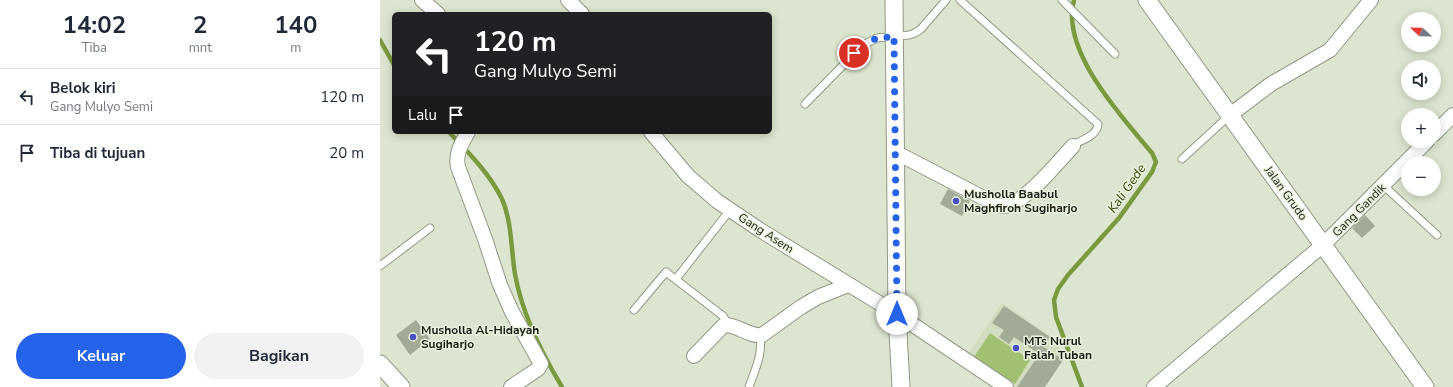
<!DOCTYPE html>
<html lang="id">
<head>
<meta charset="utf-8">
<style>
	body { margin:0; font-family:"Nunito Sans",sans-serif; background:#f2f2f3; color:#1f2937; height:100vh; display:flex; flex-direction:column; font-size:15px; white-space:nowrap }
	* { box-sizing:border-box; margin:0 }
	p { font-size:13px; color:#747a83 }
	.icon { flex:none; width:22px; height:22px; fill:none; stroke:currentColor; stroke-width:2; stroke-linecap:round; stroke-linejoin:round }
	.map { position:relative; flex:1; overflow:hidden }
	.details { display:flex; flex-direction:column; background:#fff; width:380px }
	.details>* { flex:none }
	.hud { position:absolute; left:12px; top:12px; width:380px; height:122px; border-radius:6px; box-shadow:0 2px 10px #0003; background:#202124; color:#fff; overflow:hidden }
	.needle { width:26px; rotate:292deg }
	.fabs { position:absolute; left:1021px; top:12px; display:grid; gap:8px }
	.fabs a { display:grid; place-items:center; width:40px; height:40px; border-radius:50%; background:#fff; box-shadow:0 2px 10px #0003; font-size:20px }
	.pin { position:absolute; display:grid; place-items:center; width:34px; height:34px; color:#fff; margin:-17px; border:2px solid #fff; border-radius:50%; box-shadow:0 1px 4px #0007 }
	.me { position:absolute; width:44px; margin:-22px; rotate:0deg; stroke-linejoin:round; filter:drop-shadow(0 0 3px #0008) }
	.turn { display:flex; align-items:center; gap:14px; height:84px; padding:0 16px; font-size:18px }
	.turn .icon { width:52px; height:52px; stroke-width:2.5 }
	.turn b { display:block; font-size:28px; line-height:34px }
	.then { display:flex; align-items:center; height:38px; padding:0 16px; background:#0003; gap:8px; font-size:15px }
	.eta { display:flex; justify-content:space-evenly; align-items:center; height:68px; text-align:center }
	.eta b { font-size:24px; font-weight:700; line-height:28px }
	.primary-button { display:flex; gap:8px; margin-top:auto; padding:8px 16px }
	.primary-button a { flex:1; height:46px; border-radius:24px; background:#2563eb; color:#fff; font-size:16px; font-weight:700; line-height:46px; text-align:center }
	.primary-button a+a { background:#f2f2f3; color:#1f2937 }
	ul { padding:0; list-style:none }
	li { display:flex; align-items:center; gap:12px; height:56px; padding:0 16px; border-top:1px solid #e0e1e3 }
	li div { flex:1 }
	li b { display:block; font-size:15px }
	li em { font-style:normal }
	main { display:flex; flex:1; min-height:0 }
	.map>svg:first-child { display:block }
</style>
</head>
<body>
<main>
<section class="details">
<div class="eta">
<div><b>14:02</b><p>Tiba</p></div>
<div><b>2</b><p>mnt</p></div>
<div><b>140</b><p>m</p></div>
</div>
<ul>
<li><svg class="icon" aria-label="left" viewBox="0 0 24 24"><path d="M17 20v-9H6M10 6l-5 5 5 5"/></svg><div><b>Belok kiri</b><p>Gang Mulyo Semi</p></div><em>120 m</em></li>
<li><svg class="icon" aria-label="arrive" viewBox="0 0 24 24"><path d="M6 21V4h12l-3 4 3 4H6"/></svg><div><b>Tiba di tujuan</b></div><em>20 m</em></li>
</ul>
<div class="primary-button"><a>Keluar</a><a>Bagikan</a></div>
</section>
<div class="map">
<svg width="1073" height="387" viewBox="0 0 1073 387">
	<rect width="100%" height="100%" fill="#dce5cf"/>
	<!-- built -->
	<polygon fill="#d0ddbf" points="622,303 676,340 684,359 665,387 631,387 586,357"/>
	<!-- green -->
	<polygon fill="#a2c071" points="610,333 650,360 635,384 594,357"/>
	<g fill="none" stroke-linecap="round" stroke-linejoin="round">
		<!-- stream -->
		<g stroke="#7a9a3f" stroke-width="4.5">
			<path d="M694 0C680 51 742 117 772 153L776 162 772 172 739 218 688 275 678 289 674 300 676 317 702 387"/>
			<polyline points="0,40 14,65"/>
			<path d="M69 132C88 152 110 174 122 199 132 222 131 250 135 274 142 314 161 352 182 387"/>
		</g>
	</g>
	<!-- building -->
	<g fill="#a2ab96">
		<polygon points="568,189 590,201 582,216 560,204"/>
		<polygon points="985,215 995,226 982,238 972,228"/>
		<polygon points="624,306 670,337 659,354 634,337 629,344 619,337 624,330 612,323"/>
		<polygon points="36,320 50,339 30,355 16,335"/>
		<polygon points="664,347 683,360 665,387 637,387"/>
	</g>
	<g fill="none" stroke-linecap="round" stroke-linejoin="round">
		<!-- service casing -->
		<g stroke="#919985" stroke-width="9">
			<g id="service">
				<path d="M580 0 718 124C717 137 701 139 693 146"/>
				<polyline points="682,0 735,54"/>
				<polyline points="425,104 483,45 497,38 529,35 535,33 541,29 566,0"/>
				<polyline points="802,159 850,115"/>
				<polyline points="1003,185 1057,235"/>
				<polyline points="0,266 50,228"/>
				<polyline points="296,279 350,210"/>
				<polyline points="254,310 286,272 343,316 348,325"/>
				<path d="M369 387C375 370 383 354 380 335"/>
			</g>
		</g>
		<!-- minor casing -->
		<g stroke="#919985" stroke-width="16">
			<g id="minor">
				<polyline points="42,0 58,14"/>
				<polyline points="188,0 202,14"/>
				<polyline points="850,115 891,84 950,50 991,0"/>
				<path d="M88 132C82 143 75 153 78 167L105 239 120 285 132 312 161 364 158 369 131 387"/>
				<polyline points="271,132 308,176 337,201 380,230 517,314 626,387"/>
				<polyline points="1054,134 1073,115"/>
				<path d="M515 152 617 205C621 206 625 207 629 205 651 196 677 163 693 146"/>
				<path d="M314 356 344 325C357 324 369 337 382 335L421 307 438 297 468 285"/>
				<polyline points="774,387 943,245 1047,141"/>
			</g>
		</g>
		<!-- tertiary casing -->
		<g stroke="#919985" stroke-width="19">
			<g id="tertiary">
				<polyline points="514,0 517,314 521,387"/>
				<polyline points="767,0 1045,387"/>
				<polyline points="0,364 21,387"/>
			</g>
		</g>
		<!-- service -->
		<use href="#service" stroke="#fff" stroke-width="7"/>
		<!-- minor -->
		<use href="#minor" stroke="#fff" stroke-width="14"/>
		<!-- tertiary -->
		<use href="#tertiary" stroke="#fff" stroke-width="17"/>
	</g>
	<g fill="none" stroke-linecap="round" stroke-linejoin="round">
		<!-- route -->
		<polyline stroke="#2563eb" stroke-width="7" stroke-dasharray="0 12.6" points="474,53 490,40 514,36 517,314"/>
	</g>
	<!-- markers -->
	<g fill="#494ec3" stroke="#e9f2dc" stroke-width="1.5">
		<circle cx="576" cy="201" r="4"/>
		<circle cx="33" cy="337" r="4"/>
		<circle cx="636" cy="348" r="4"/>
	</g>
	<g text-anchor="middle" stroke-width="3" stroke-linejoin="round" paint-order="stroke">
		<!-- street labels -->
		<g font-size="12" fill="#191c14" stroke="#e9f2dc">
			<text transform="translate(906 193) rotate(54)" y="4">Jalan Grudo</text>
			<text transform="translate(979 210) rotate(-45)" y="4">Gang Gandik</text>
			<text transform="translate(386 233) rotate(33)" y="4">Gang Asem</text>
		</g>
		<!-- poi labels -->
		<g font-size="12" font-weight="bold" fill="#191c14" stroke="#e9f2dc" text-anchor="start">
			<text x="584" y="198">Musholla Baabul<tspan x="584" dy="14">Maghfiroh Sugiharjo</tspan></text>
			<text x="41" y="334">Musholla Al-Hidayah<tspan x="41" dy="14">Sugiharjo</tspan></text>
			<text x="644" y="345">MTs Nurul<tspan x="644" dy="14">Falah Tuban</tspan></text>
		</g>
		<!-- water labels -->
		<g font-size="13" font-style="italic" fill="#3b4f0d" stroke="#e9f2dc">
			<text transform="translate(746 188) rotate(-55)" y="5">Kali Gede</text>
		</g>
	</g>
</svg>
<div class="fabs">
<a><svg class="needle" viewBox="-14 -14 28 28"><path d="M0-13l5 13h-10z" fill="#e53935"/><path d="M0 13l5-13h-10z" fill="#747a83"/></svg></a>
<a><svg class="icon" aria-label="sound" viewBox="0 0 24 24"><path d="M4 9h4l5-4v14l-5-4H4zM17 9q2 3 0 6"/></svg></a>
<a>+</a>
<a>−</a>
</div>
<div class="pin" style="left:474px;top:53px;background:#d93025"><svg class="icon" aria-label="arrive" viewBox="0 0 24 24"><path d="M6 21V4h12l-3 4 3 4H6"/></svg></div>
<svg class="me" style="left:517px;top:314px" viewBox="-20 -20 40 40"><circle r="19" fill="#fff"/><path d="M0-13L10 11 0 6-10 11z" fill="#2563eb"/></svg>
<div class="hud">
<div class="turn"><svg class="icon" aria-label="left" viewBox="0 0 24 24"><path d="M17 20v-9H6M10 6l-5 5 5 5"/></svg><div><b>120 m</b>Gang Mulyo Semi</div></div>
<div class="then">Lalu<svg class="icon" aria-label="arrive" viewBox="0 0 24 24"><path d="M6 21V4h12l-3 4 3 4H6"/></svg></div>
</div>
</div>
</main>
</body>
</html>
